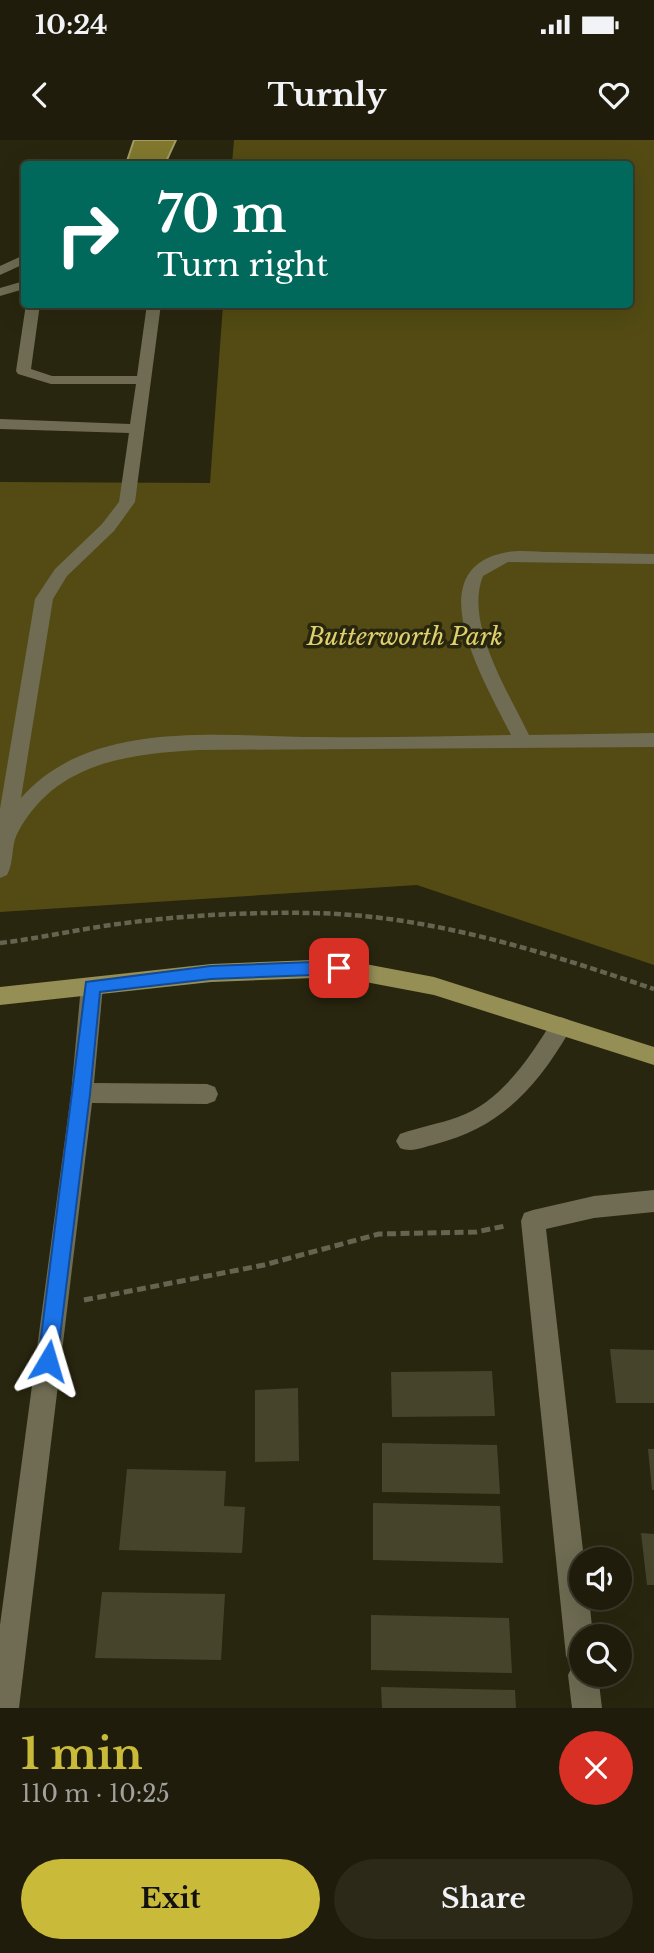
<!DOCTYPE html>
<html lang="en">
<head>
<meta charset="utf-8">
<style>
	body { margin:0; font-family:"Libre Baskerville",serif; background:#2c2919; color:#f1f3f6; height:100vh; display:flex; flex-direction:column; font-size:26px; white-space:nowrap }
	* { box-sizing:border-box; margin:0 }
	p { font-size:23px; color:#a1a19d }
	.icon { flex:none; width:38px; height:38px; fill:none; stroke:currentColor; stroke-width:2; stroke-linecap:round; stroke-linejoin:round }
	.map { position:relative; height:1568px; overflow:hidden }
	.details { display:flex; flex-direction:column; background:#1f1c0b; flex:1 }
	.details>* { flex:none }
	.banner { position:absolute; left:21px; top:21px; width:612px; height:147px; border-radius:7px; box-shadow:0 7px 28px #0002,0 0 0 2px #3c3a2c; background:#00695c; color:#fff; overflow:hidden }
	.controls { position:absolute; left:569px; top:1407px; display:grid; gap:14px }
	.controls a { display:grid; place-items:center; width:63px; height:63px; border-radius:50%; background:#1f1c0b; box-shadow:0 7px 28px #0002,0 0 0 2px #3c3a2c; font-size:35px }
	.pin { position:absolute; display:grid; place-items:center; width:60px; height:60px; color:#fff; margin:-30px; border-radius:14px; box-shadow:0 4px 10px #0006 }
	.me { position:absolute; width:77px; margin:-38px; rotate:7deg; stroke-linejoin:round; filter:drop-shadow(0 0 5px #0008) }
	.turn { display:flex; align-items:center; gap:24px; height:147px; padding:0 21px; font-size:32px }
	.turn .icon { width:91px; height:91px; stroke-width:2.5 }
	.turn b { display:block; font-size:49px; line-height:60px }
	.round { display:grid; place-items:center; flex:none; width:74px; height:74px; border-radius:37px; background:#2c2919 }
	.headline { display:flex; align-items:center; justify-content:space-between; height:119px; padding:0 21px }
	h1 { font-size:42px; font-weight:800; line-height:52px; color:#caba3a }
	.action { display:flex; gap:14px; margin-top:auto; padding:14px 21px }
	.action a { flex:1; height:80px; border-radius:42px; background:#caba3a; color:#111; font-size:28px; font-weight:800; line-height:80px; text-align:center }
	.action a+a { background:#2c2919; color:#f1f3f6 }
	.status { display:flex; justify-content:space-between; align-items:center; height:49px; padding:0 35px; background:#1f1c0b; direction:ltr }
	.status svg { height:19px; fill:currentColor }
	header { display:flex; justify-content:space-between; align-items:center; height:91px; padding:0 21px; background:#1f1c0b; font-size:32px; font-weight:800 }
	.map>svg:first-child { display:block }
</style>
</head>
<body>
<div class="status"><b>10:24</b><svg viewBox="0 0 49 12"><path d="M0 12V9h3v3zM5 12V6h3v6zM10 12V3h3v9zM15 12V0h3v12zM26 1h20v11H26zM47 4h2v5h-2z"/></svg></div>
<header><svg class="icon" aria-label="back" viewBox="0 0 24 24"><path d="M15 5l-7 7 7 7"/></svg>Turnly<svg class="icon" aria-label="heart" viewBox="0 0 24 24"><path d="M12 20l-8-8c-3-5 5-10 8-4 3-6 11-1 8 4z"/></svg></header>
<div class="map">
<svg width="654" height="1568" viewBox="0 0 654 1568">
	<rect width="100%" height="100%" fill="#29260f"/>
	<!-- green -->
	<polygon fill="#534b13" points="234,0 654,0 654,825 417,745 0,772 0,342 210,343 223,165 630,164 630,24 232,24"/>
	<!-- water -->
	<polygon fill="#81782e" stroke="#a19a62" stroke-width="2" points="134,0 176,0 165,24 126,24"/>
	<!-- building -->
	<g fill="#47442c">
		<polygon points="610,1209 654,1210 654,1263 616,1263"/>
		<polygon points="492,1231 495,1276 392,1277 391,1232"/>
		<polygon points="298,1248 299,1321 255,1322 255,1250"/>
		<polygon points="382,1303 497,1305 500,1354 382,1352"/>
		<polygon points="648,1309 654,1309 654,1350 652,1350"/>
		<polygon points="127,1329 226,1331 224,1366 245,1367 242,1413 119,1410"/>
		<polygon points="373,1363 500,1366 503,1423 373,1420"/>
		<polygon points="641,1393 654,1394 654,1445 647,1445"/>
		<polygon points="102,1452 225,1454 221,1520 95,1518"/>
		<polygon points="371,1475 509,1478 512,1533 371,1530"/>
		<polygon points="381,1547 515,1550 516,1568 382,1568"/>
	</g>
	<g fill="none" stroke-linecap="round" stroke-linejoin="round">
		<!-- path-far1 -->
		<path stroke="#666450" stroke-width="4.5" stroke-dasharray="7 3.5" stroke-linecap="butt" d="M0 803C42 798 84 788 126 783 187 775 251 772 312 773 430 775 544 812 654 849"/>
		<!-- path -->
		<polyline stroke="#666450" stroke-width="5" stroke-dasharray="9 4.5" stroke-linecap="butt" points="84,1160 264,1125 379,1094 476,1092 505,1086"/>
		<!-- minor -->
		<g fill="#6f6c53" fill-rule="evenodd">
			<polygon points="24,115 24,124 0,135 0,126"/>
			<polygon points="24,141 24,149 0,156 0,148"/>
			<path d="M26 164H40L31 229 52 236H137L147 164H161L135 362 114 391 67 436 53 459 21 658C92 577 223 597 319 597 383 598 447 596 511 595 488 548 416 432 503 413 518 409 536 412 552 412 586 413 620 413 654 414V424L508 422 483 436C464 483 509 553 529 595L654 593V607L198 610C126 614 54 623 17 694 11 706 14 723 7 735L0 738V669L35 459 55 429 102 384 119 362 129 293 0 289V279L130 284 136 244H51L18 234 16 231Z"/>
			<polygon points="92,837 100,840 103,846 94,943 207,944 215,947 218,954 215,961 207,964 92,963 19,1568 0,1568 0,1485 71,954 81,846 84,840"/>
			<path d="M561 877 569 880 572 886 569 892C536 948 500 988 436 1004 424 1007 412 1013 400 1008L396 1001 400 994C419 987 439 984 458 977 502 961 530 917 553 880Z"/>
			<polygon points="654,1050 654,1072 594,1078 546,1089 584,1419 581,1419 581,1458 589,1458 593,1496 581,1496 581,1535 598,1535 602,1568 572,1568 568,1535 572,1527 566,1516 521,1081 524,1073 533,1070 594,1056"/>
		</g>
		<!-- major -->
		<polygon fill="#958e55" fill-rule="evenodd" points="339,819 434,837 654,907 654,925 434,855 339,837 211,842 0,865 0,847 211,824"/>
	</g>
	<!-- route -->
	<polygon fill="#1a73e8" stroke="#114b97" stroke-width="2" points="339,821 347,828 339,834 211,839 100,852 90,954 57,1221 55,1228 48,1230 41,1228 38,1221 86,842 211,826"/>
	<g text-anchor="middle" stroke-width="7" stroke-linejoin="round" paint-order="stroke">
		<!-- park labels -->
		<g font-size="24" font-style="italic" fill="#ded06a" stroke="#29260f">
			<text x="405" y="505">Butterworth Park</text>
		</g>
	</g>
</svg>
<div class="controls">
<a><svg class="icon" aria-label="sound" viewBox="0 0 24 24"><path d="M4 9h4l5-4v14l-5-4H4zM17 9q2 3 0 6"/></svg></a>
<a><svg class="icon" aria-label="search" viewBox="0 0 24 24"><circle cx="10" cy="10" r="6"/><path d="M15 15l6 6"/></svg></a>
</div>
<div class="pin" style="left:339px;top:828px;background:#d93025"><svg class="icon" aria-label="arrive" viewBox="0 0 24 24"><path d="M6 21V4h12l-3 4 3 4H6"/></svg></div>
<svg class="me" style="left:48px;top:1221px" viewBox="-20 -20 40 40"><path d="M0-17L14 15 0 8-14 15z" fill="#1a73e8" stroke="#fff" stroke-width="4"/></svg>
<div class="banner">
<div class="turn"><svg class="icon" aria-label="right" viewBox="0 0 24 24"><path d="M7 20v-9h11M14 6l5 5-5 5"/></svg><div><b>70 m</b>Turn right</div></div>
</div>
</div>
<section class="details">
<div class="headline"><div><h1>1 min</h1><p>110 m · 10:25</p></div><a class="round" style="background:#d93025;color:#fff"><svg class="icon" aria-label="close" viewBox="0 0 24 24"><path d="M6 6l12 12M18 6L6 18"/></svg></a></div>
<div class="action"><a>Exit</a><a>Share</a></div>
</section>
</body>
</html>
